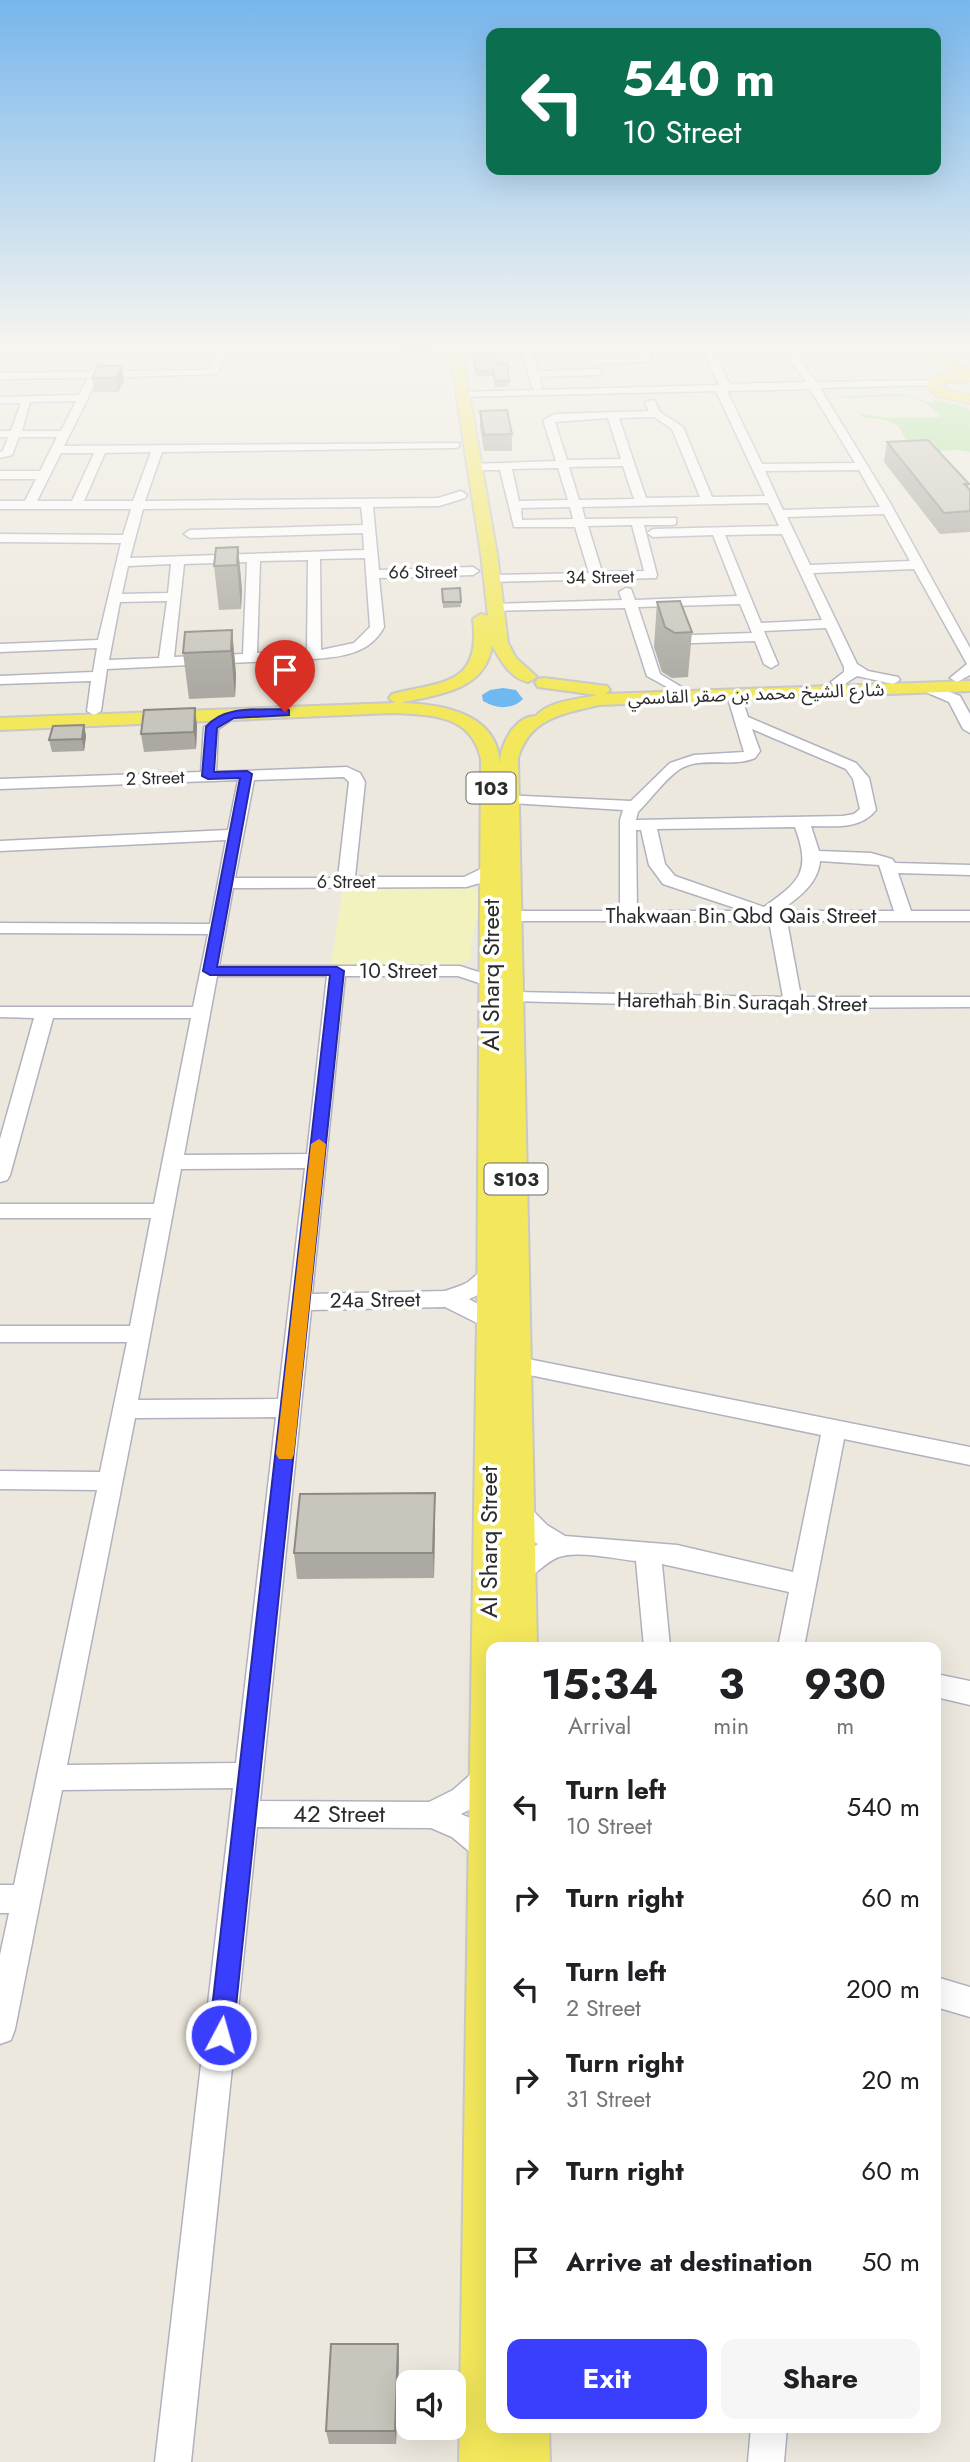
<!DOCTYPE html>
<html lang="en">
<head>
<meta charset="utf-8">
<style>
	body { margin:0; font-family:Jost,"Noto Sans Arabic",sans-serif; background:#f6f6f6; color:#202124; height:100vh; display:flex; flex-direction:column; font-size:26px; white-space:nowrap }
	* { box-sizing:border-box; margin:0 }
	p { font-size:23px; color:#757577 }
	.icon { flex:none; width:38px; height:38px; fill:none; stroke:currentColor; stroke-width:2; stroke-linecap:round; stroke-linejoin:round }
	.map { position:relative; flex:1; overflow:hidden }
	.drawer { position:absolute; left:486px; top:1642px; width:455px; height:791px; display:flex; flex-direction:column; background:#fff; border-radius:14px; box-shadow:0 7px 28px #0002 }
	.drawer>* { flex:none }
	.guide { position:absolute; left:486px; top:28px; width:455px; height:147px; border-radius:14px; box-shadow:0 7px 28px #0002; background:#0b6e4f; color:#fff; overflow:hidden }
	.controls { position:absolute; left:396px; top:2370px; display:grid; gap:14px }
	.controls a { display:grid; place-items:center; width:70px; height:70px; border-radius:14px; background:#fff; box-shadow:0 7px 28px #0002; font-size:35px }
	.pin { position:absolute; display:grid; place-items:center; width:60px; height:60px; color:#fff; margin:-72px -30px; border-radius:50% 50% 50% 0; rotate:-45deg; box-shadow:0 0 7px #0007 }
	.pin .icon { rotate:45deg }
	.me { position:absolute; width:77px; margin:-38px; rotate:6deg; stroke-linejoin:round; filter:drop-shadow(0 0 5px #0008) }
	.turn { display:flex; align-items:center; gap:24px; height:147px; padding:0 21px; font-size:32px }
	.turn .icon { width:91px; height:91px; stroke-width:2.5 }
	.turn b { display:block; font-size:49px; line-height:60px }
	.eta { display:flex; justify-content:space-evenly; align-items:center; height:119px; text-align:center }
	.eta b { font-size:42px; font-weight:700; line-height:49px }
	.primary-button { display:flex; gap:14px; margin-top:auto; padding:14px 21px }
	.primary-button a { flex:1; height:80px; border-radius:14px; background:#3a3efd; color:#fff; font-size:28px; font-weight:700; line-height:80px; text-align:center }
	.primary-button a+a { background:#f6f6f6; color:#202124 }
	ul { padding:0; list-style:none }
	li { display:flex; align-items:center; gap:21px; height:91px; padding:0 21px }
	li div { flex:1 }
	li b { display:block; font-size:26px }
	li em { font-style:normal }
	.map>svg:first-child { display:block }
</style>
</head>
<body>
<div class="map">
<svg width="970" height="2462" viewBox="0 0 970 2462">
	<rect width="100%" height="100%" fill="#ede8dd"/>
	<!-- green -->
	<path fill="#a6e498" d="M902 394 934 404 931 399 967 407 970 411V452L959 450 916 452C905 446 905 431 895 424 884 416 868 422 858 413L887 418 940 417C916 382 869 404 836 396Z"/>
	<!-- sand -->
	<path fill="#f2f2bf" d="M343 886 472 887 481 893C480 916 470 935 471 957L460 966 331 965Z"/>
	<!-- water -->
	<path fill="#6eb9f1" d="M503 688 516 690 523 699C512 710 496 709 483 701L482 695 490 690Z"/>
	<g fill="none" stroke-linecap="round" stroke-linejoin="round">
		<!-- minor casing -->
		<g stroke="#b1b1bf" stroke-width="3">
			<g id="minor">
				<path d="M0 347H437L432 350 224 355 219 371 214 374 98 378 64 446 459 443V447L455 448 162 452 145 501 438 498 461 491 467 495 465 498 439 506 373 507 379 570 473 567 479 571 473 575 379 578 384 627C370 654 341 657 314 659L107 669 101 711 94 715 87 711 91 681 0 684V676L93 672 97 648 0 652V644L98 640 121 543 0 542V534L123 535 131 509H0V501H25L36 479H0V471H40L57 437H19L12 455 0 458V452L3 451 8 437H0V431H11L21 403H0V397L79 395 88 378 0 379V373L91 372 99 363 104 366 102 371 201 370 210 369 214 355 0 353ZM76 401 61 431H22L30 402ZM151 452 133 501H84L105 453ZM61 453H94L72 501H37ZM361 507 363 525 190 530 184 534 190 538 363 533 364 550 130 558 143 509ZM365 558 370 627 354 643 321 650 320 559ZM308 560 307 651 257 653 260 561ZM247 562 243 654 174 657 184 564ZM171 564 168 593 122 594 128 566ZM167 601 159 658 109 660 120 602Z"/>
				<path d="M521 347H531L538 371 597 369 602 372 597 375 539 377 542 387 539 390 719 385 703 351H650L652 357 645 362 593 364 588 361 593 358 642 356 638 347H711L730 384 806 382 781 347H791L816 382 939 380 940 382 935 385 820 388 889 501 970 648V675L957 682 950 678 967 664 914 569 813 573 857 664 868 671 898 677 900 680 893 684 857 676 843 685H833L831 682 844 672V667L826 628 764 631 778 664 771 668 764 664 755 641 664 644 657 640 664 636 752 633 740 604 638 607 660 674 683 688 676 692 647 676 625 608 490 611V605L495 604 622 600 619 592 626 588 631 589 635 600 737 596 713 535 653 537 647 533 653 529 779 526 768 503 582 507 585 519 676 518V524L672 525H644L657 575 656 578 487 582V576L492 575 589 573 575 527H514L500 470H473L467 467 473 464 556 461 543 420 555 414 649 411 645 402 654 400 660 412 683 427 712 497 765 496 716 391 458 397V393L462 392 535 390 532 387ZM810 389 855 463 762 464 727 391ZM654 417 672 429 700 497 646 498 619 418ZM608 418 621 459 567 460 555 422ZM623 466 634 499 579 500 569 467ZM558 468 568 500 519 501 512 469ZM859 470 880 507 783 510 765 471ZM570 507 573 519 522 520 521 508ZM884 514 910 561 810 565 787 517ZM632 525 644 571 602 572 588 526ZM782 534 822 620 761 623 725 535Z"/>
				<polygon points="926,683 960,696 970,714 970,733 963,729 949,702 921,690 919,687"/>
				<path d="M734 691 741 695 748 717 856 763 869 778 876 810C860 830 834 826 811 826L819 851 871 853 892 859 895 863 970 865V875L898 873 911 911H970V921H787L801 997H970V1007L793 1008 508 1001 505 997 514 992 783 997 769 921H513L504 916 513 911H620V820L623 810 511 803 505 801 503 798 505 795 631 801 670 763 694 755 744 752 727 695ZM752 729 846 769 853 779 860 809 854 814 843 816 636 820 638 812C651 799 665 779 680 769 702 756 732 768 755 758L760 751ZM795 827C811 871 801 881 764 907L675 876 665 864 657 829ZM636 830H641L649 865 663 884 744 911H637ZM820 861 879 865 894 911H780C798 898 818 884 820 861Z"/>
				<path d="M232 711 237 712 239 715 218 729 216 772 347 767 360 773 365 782 355 877H464L491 864 499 869 487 881 466 887 233 888 219 966H460L497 978 500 982 491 987 458 976H345L312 1294 445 1291C453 1288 461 1286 468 1282 479 1274 484 1263 499 1268L502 1273C494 1285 482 1294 469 1299L499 1316 502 1322 499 1328 491 1330 445 1307 311 1310 260 1801 429 1802 453 1790 478 1768 488 1765 492 1766V1791L473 1808 461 1814 472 1819 492 1835V1860L487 1862 477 1858 452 1837 431 1828 257 1827 191 2462H155L233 1788 62 1790 15 2029 11 2040 0 2044V1955L9 1913H0V1885H14L97 1490 0 1489V1471L100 1472 127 1342H0V1326H130L151 1218H0V1204H154L191 1018H53L10 1175 7 1180 0 1182V1139L34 1018 0 1017V1007H193L208 934 0 933V923L210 924 226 840 0 851V841L228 830 238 780 0 789V779L201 772 204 727ZM344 777 349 782 338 878H235L254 780ZM217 976H327L307 1154 184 1155ZM305 1168 278 1399 138 1400 181 1169ZM276 1417 236 1763 67 1765 135 1418Z"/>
				<path d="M518 1357 970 1447V1465L844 1439 804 1647H778L789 1592 662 1564 670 1647H644L636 1561C617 1559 577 1550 559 1557 541 1563 532 1585 511 1578L507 1571 511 1564 538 1544 529 1539 508 1514 511 1507 520 1504 529 1507 547 1525 565 1536 677 1545 793 1572 821 1435 510 1371 507 1365 510 1359Z"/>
				<polygon points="936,1674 970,1681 970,1705 936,1697"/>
				<polygon points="936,1977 970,1987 970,2017 936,2007"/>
				<polygon points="751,2427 787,2427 784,2462 748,2462"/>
			</g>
		</g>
		<!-- major casing -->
		<g stroke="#c8c8c8" stroke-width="4">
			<g id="major">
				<path d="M449 347H461L497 554 508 643 516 658 537 677 528 682C510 678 500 660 492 645 486 691 438 694 401 703 442 704 499 713 500 766 499 746 514 716 536 716 548 701 579 699 597 695L538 687 535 683 538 679 544 678 607 686 610 690 605 694 970 681V691L599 705C562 714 530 718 518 758L537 1647H492V2427H505V2437V2427H549L550 2462H459L477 1322 481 759C471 714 431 715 392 713L0 730V718L395 703 389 698 392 694C443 681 481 686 473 619L481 614 488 616 481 554Z"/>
				<polygon points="928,347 941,347 959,364 970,370 970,381 947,382 941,385 946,390 970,395 970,403 936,396 928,387 928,381 939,375 957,374 949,370"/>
			</g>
		</g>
		<!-- minor -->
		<use href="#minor" fill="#fff" fill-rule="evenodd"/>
		<!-- major -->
		<use href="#major" fill="#f3e85b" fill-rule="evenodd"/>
	</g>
	<!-- wall -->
	<g fill="#aca9a2">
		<polygon points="473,354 509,381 508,387 495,387 493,376 476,377"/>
		<polygon points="98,366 124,380 118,392 94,392 92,378"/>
		<polygon points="480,411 512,434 512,451 484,451 480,427"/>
		<polygon points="887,442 969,484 968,488 970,490 970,532 940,534 884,462"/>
		<polygon points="238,547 242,590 241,609 219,610 214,566"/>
		<polygon points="460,588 461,607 443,608 442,589"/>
		<polygon points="657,602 692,632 688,677 672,678 662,672 654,647"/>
		<polygon points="232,630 236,675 235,697 189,699 183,653"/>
		<polygon points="84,725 86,736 84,751 52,752 49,740"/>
		<polygon points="197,725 196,749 144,752 141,734"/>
		<polygon points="435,1493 435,1519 434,1578 297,1579 294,1553"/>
		<polygon points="399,2358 396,2444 329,2444 326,2431"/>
	</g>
	<!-- shaded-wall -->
	<g fill="#8c8a84">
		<polygon points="122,366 124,380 118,392 116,378"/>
		<polygon points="238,547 242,590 241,609 237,565"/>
		<polygon points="232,630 236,675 235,697 231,651"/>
		<polygon points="195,708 197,725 196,749 194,732"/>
		<polygon points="84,725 86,736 84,751 82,739"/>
		<polygon points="435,1493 435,1519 434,1578 433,1553"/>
		<polygon points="398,2344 399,2358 396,2444 395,2431"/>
	</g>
	<!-- building -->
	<g fill="#c8c5bc" stroke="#8c8a84" stroke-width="2">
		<polygon points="473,354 495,354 498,364 507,363 509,381 495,381 493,370 476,371"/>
		<polygon points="98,366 122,366 116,378 92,378"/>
		<polygon points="507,410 512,434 484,435 480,411"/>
		<polygon points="928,440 969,484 964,484 970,490 970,511 944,513 887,442"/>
		<polygon points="238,547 237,565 214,566 216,548"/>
		<polygon points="460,588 461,602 443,602 442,589"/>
		<polygon points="680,601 692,632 675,633 665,627 657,602"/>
		<polygon points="232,630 231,651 183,653 185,632"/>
		<polygon points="195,708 194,732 141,734 144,710"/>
		<polygon points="84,725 82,739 49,740 53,726"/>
		<polygon points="435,1493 433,1553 294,1553 300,1494"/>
		<polygon points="331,2344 398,2344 395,2431 326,2431"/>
	</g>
	<!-- sky -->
	<linearGradient id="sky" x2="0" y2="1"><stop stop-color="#77b6ec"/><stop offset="0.5" stop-color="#f7f5f0"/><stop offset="1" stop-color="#f7f5f0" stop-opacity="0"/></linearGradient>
	<rect width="970" height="692" fill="url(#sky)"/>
	<!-- route -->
	<path fill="#3a3efd" stroke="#2628a4" stroke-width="2" d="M285 709 289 710V715L234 718 217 728 214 772 247 771 252 774 217 967H337L344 971 233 2035 229 2044 221 2047 213 2044 209 2035 330 975H210L203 971 240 778 208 779 202 776 206 727C224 705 259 710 285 709Z"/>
	<!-- slow -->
	<polygon fill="#f59e0b" points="319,1139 326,1144 294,1454 292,1459 279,1459 276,1454 311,1144"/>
	<g text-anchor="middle" stroke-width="7" stroke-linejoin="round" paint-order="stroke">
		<!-- far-street labels -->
		<g font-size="18" fill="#2b2b2b" stroke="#fff">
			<text transform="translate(423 572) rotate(-1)" y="6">66 Street</text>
			<text transform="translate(600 577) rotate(-1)" y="6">34 Street</text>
			<text transform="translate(756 694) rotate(-2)" y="6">شارع الشيخ محمد بن صقر القاسمي</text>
			<text transform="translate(155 778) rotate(-2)" y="6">2 Street</text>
			<text x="346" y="888">6 Street</text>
		</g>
		<!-- shield labels -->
		<g fill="#fff" stroke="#6b6b6b" stroke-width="2">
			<rect x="466.5" y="772.5" width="49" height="31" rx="5"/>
			<rect x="484.5" y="1163.5" width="63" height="31" rx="5"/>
		</g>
		<g font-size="19" font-weight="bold" fill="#2b2b2b">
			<text x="491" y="795">103</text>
			<text x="516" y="1186">S103</text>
		</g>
		<!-- street labels -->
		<g font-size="21" fill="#2b2b2b" stroke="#fff">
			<text x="741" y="923">Thakwaan Bin Qbd Qais Street</text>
			<text x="398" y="978">10 Street</text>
			<text transform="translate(742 1002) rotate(1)" y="7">Harethah Bin Suraqah Street</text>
			<text transform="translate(375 1300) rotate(-1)" y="7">24a Street</text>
		</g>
		<!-- near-street labels -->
		<g font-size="24" fill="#2b2b2b" stroke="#fff">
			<text transform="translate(491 975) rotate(-90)" y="8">Al Sharq Street</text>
			<text transform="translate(489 1542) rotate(-90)" y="8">Al Sharq Street</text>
			<text x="339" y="1822">42 Street</text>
		</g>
	</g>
</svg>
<div class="controls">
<a><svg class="icon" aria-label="sound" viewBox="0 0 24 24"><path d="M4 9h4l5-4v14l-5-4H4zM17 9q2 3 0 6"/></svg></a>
</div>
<div class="pin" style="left:285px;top:712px;background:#d93025"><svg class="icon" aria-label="arrive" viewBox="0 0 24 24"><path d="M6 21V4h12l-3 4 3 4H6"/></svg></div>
<svg class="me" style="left:221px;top:2035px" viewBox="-20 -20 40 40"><circle r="17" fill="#3a3efd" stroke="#fff" stroke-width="3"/><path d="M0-11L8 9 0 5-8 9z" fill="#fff"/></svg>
<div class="guide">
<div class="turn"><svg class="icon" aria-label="left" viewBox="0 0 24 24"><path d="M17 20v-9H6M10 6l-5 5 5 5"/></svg><div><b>540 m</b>10 Street</div></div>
</div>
<section class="drawer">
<div class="eta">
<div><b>15:34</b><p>Arrival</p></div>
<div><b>3</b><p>min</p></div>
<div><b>930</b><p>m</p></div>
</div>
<ul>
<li><svg class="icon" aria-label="left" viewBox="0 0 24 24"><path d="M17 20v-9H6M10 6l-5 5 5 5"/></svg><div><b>Turn left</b><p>10 Street</p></div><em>540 m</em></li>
<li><svg class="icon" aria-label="right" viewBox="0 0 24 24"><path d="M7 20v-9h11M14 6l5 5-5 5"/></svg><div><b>Turn right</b></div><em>60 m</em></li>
<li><svg class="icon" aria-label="left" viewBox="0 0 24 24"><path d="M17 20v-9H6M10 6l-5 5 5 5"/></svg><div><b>Turn left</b><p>2 Street</p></div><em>200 m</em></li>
<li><svg class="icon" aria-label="right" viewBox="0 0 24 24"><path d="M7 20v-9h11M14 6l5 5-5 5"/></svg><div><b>Turn right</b><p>31 Street</p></div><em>20 m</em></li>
<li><svg class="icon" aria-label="right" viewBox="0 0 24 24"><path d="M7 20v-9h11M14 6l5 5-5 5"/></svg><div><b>Turn right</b></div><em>60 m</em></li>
<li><svg class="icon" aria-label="arrive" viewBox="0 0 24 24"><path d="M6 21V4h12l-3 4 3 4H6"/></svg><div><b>Arrive at destination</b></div><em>50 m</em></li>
</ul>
<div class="primary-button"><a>Exit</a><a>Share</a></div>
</section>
</div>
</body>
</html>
